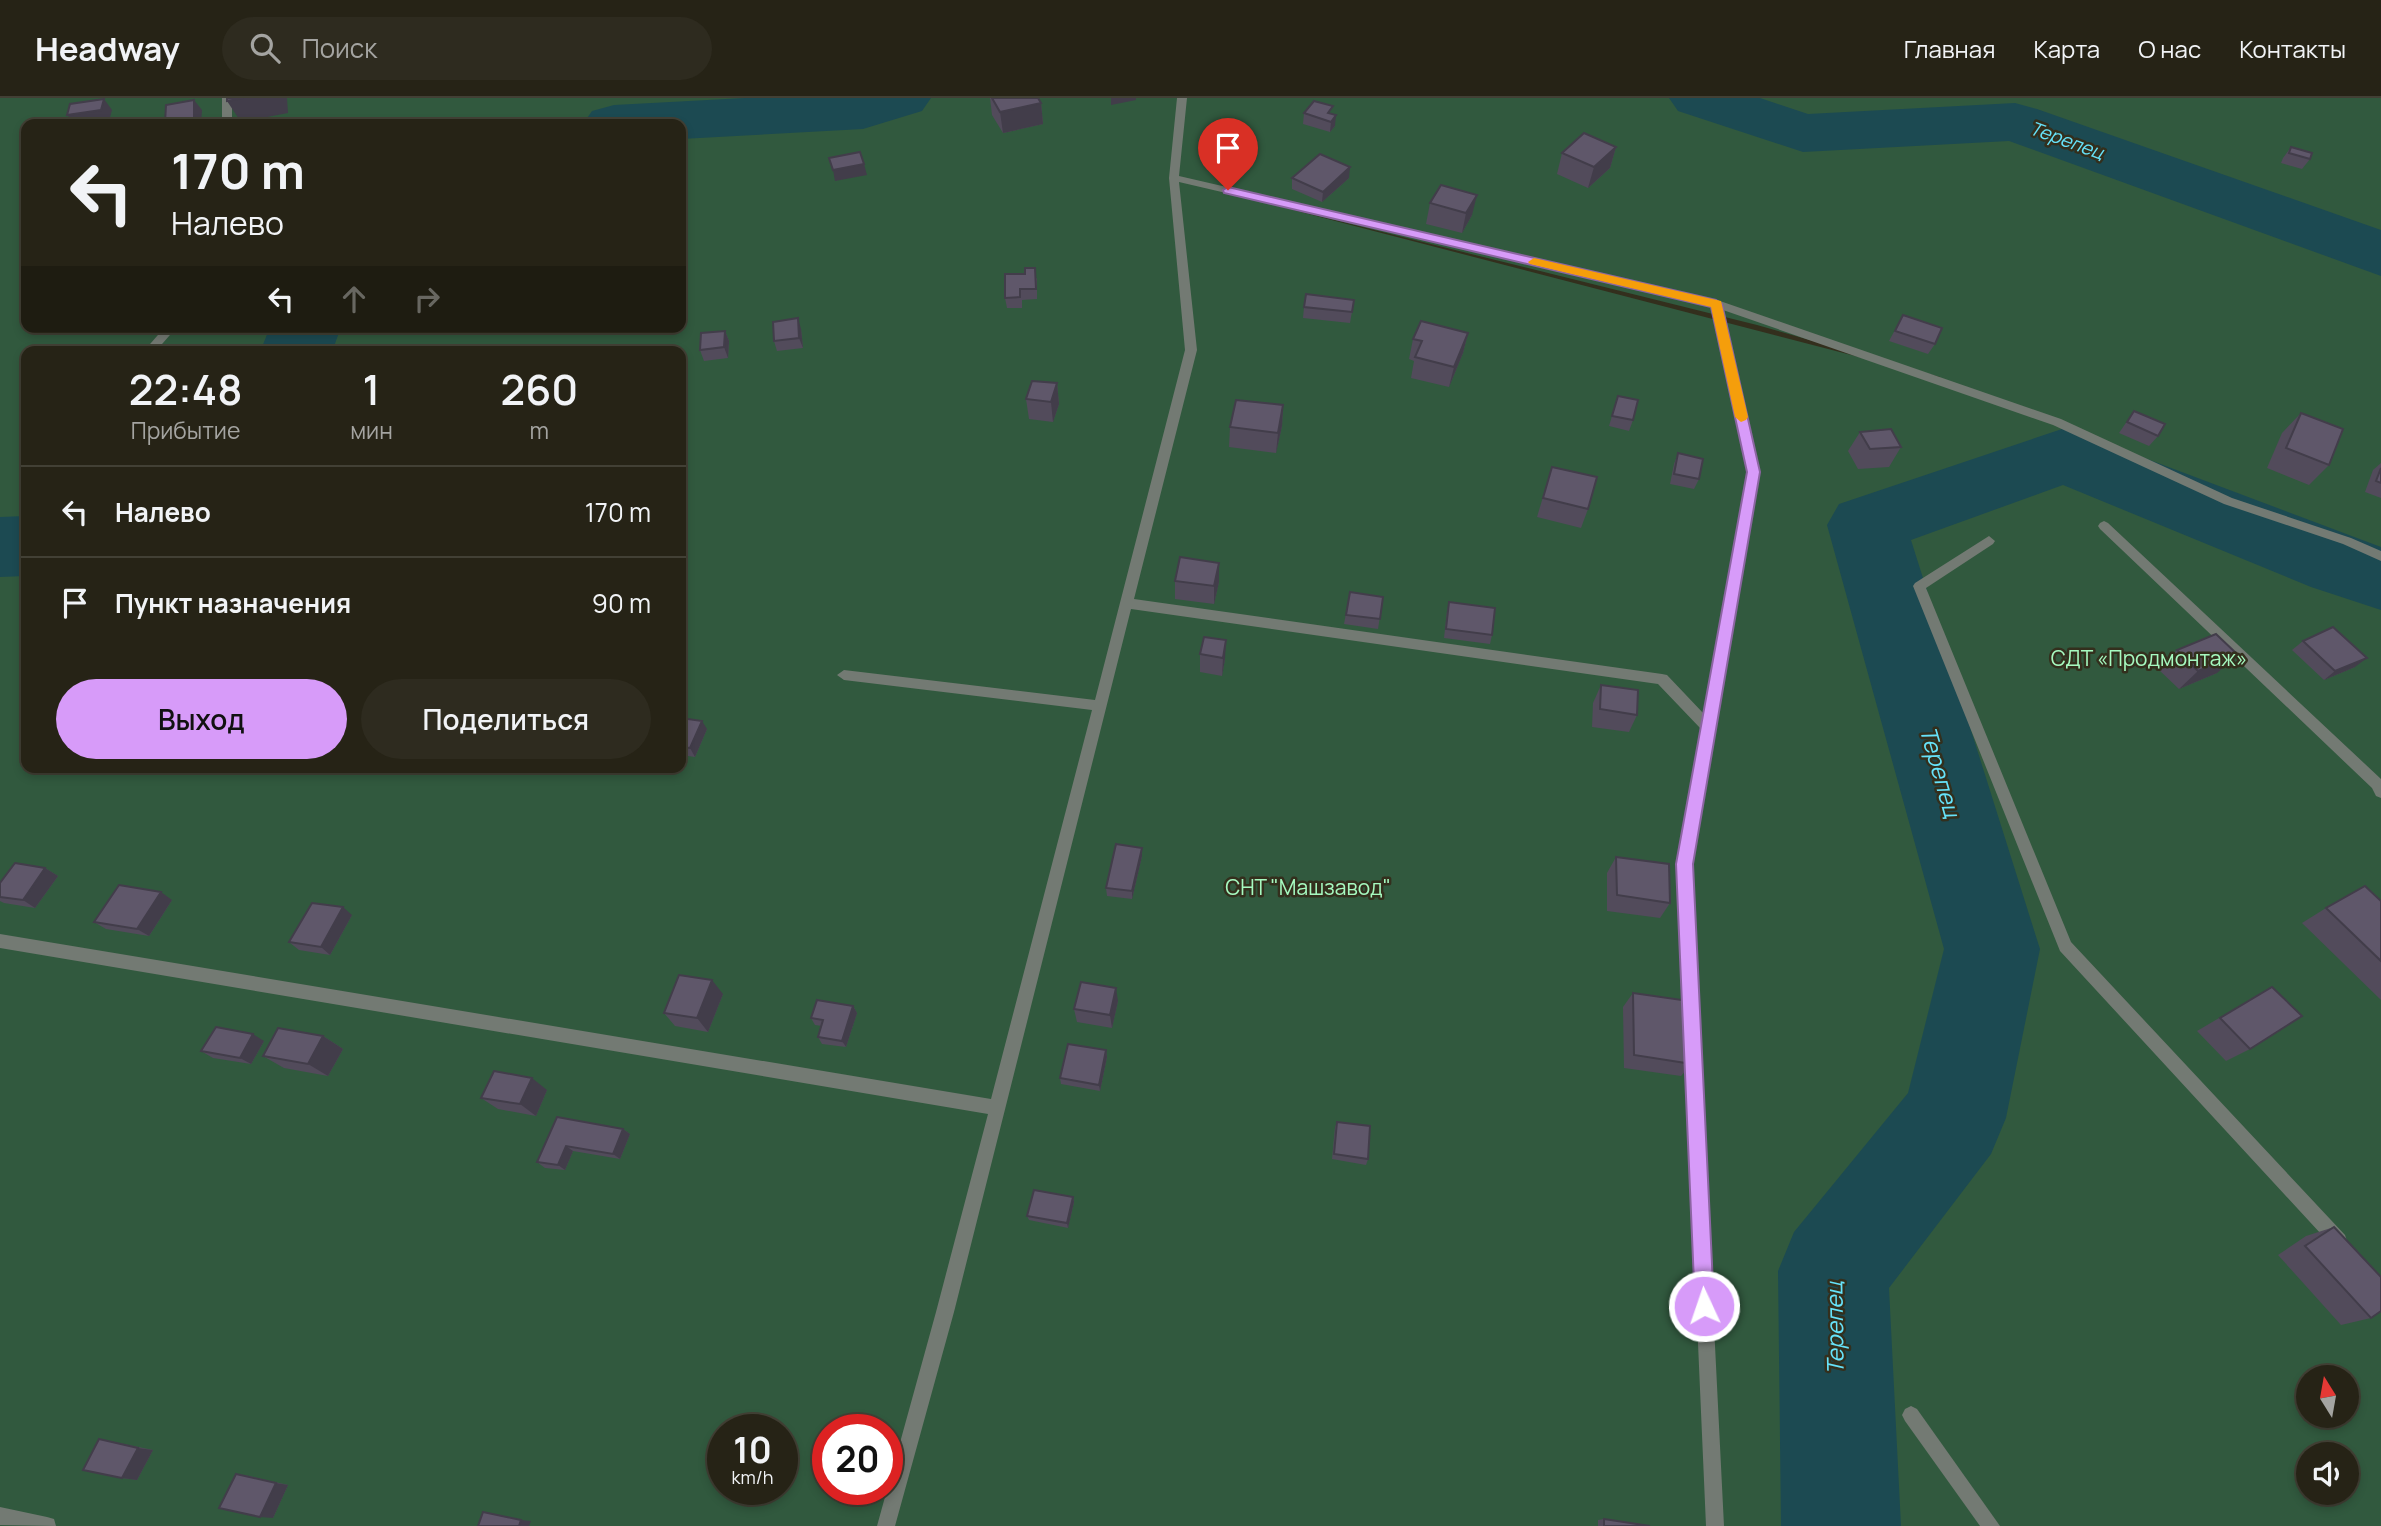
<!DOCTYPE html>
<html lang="ru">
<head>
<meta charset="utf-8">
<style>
	body { margin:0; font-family:Manrope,sans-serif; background:#2e2b1f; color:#f1f3f6; height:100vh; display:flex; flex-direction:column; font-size:26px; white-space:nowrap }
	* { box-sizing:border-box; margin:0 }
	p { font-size:23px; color:#a4a4a1 }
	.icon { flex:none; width:38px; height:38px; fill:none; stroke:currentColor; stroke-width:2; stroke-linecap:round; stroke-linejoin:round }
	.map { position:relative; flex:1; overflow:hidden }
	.drawer { position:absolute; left:21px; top:248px; width:665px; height:427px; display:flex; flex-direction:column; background:#262316; border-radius:14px; box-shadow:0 4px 10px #0003,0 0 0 2px #424035 }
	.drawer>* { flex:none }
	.top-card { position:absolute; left:21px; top:21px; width:665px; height:214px; border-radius:14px; box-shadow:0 4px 10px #0003,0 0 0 2px #424035; background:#262316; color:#f1f3f6; overflow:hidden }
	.needle { width:46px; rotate:349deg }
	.tools { position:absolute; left:2296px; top:1267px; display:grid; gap:14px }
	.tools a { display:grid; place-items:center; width:63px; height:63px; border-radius:50%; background:#262316; box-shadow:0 4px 10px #0003,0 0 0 2px #424035; font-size:35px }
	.speed { position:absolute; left:707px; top:1316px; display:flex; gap:14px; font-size:35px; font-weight:700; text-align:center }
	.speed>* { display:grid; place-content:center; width:91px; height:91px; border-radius:50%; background:#262316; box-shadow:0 4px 10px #0003,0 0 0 2px #424035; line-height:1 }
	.speed small { font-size:18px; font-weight:400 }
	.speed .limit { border:10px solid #d22; background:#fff; color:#111 }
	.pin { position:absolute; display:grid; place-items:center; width:60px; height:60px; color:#fff; margin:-72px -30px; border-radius:50% 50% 50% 0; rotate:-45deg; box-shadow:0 0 7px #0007 }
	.pin .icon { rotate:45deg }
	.me { position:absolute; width:77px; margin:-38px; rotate:357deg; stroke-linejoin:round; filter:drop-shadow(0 0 5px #0008) }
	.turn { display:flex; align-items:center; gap:24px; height:147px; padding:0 35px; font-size:32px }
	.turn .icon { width:91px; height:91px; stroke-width:2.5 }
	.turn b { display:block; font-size:49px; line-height:60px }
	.lanes { display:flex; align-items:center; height:66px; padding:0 35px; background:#0003; justify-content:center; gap:35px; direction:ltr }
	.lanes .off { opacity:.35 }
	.eta { display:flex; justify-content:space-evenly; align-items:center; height:119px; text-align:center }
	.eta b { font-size:42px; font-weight:600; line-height:49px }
	.action { display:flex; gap:14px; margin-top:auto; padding:14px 35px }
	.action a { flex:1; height:80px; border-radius:42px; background:#d79bf9; color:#111; font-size:28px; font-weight:600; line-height:80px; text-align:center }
	.action a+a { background:#2e2b1f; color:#f1f3f6 }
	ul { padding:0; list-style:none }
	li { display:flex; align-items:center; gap:21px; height:91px; padding:0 35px; border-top:2px solid #424035 }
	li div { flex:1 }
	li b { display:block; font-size:26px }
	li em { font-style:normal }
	header { display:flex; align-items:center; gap:42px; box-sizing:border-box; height:98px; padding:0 35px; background:#262316; border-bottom:2px solid #424035 }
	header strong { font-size:33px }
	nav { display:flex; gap:38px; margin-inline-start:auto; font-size:24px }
	.search { width:490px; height:63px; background:#2e2b1f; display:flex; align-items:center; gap:18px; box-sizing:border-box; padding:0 24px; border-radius:38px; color:#a4a4a1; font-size:26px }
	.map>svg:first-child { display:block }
</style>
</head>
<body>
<header>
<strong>Headway</strong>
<div class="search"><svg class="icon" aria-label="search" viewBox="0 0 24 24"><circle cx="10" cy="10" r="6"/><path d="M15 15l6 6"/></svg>Поиск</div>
<nav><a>Главная</a><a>Карта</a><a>О нас</a><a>Контакты</a></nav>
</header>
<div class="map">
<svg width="2381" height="1428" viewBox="0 0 2381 1428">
	<rect width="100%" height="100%" fill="#332f1d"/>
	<!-- green -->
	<path fill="#31593e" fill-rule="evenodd" d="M0 0H2381V1428H0ZM26 26H681V229H26ZM1266 105 1757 227 1940 279V280ZM26 254H681V670H26ZM2308 1279H2347V1318H2308ZM723 1332H782V1391H723ZM828 1332H887V1391H828ZM2308 1356H2347V1395H2308Z"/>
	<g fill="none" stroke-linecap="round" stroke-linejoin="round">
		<!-- river -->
		<g fill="#1c4a52" fill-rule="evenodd">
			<polygon points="745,0 931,0 922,13 863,31 681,41 681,26 583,26 592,13 614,7"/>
			<polygon points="1669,0 1760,0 1808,16 2015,5 2037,11 2381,132 2381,178 2009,43 1803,54 1678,13"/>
			<polygon points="270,229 341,229 332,254 260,254"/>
			<polygon points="2065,330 2381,449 2381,512 2311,489 2063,387 1911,442 2040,851 2006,1020 1991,1056 1889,1190 1901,1428 1781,1428 1778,1173 1794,1134 1908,995 1944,851 1827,427 1839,406"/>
			<polygon points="26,418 26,478 0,479 0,419"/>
		</g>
		<!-- service -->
		<g fill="#737a73" fill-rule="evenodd">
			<rect x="222" y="0" width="10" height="26"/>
			<path d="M1177 0H1187L1179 78 1720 203 2061 321 2232 400 2351 440 2381 453V463L2343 446 2224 406 2053 327 1723 212 1760 374 1691 766 1724 1428H1706L1677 766 1701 631 1658 586 1131 511 954 1214 895 1428H877L936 1214 988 1016 0 850V836L991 1001 1092 612 844 582 837 577 844 572 1095 602 1185 252 1169 80ZM1179 84 1711 208 1748 374 1704 616 1667 577 1662 576 1134 501 1197 252Z"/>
			<polygon points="165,229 177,229 155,254 143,254"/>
			<polygon points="2104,423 2108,425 2381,681 2381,700 2376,698 2372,690 2100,431 2098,428 2100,425"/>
			<polygon points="1989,438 1995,443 1993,446 1926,490 2071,844 2345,1137 2347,1143 2345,1149 2339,1151 2333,1149 2060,853 1913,488 1915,485"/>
			<polygon points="1911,1308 1917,1311 2000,1428 1980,1428 1905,1323 1902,1317 1905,1311"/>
			<polygon points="0,1409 47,1419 54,1421 56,1428 0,1427"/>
		</g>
	</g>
	<!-- wall -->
	<g fill="#524b5b">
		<polygon points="990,0 1038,0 1041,5 1043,26 1003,35 992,17"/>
		<polygon points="1304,15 1332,16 1335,28 1330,34 1303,26"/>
		<polygon points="1616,49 1610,70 1588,90 1557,76 1562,55"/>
		<polygon points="2291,49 2310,61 2302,71 2281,65 2283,60"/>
		<polygon points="1292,80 1349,80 1322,104 1292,91"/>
		<polygon points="1441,87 1472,117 1462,135 1426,126 1430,105"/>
		<polygon points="1037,180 1037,201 1022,202 1022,210 1007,210 1005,200"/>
		<polygon points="1354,202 1350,225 1303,220 1304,209"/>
		<polygon points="1903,217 1935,246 1928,256 1889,243"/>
		<polygon points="801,231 803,250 777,253 774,243"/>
		<polygon points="725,233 729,243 728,260 704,263 700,252"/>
		<polygon points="1468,235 1463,255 1449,289 1411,280 1414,263 1409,261 1413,241"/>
		<polygon points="1057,285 1059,306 1053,324 1029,321 1026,301"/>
		<polygon points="1618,298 1633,322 1629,333 1609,328"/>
		<polygon points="1283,307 1282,328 1276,355 1229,349 1230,329"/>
		<polygon points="2134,313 2158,338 2149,348 2119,335"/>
		<polygon points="2301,315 2329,367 2309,387 2267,370 2282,335"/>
		<polygon points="1860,334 1901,349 1889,369 1858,371 1848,353"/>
		<polygon points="1678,355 1699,381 1694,391 1670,386 1674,366"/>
		<polygon points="2381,365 2381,400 2365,394 2373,372"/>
		<polygon points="1552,369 1588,411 1581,430 1537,419"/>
		<polygon points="1219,465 1219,484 1214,506 1175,501 1175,483"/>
		<polygon points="1350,494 1383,499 1378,531 1344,526"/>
		<polygon points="1449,504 1492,537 1490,546 1444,540 1447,513"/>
		<polygon points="2303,543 2355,569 2324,582 2292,552"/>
		<polygon points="2177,552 2217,575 2179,591 2158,571"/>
		<polygon points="1200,556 1225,561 1222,578 1200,574"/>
		<polygon points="1601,587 1637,617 1629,634 1592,629 1593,605"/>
		<polygon points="681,620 707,631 695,659 681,657"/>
		<polygon points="1142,758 1132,801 1107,798 1106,790"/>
		<polygon points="1616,759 1670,805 1660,820 1607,813 1607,775"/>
		<polygon points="45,770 58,778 35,810 4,805 0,803 0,785"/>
		<polygon points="172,802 149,838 106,831 94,824"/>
		<polygon points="2381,803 2381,902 2302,825 2326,810"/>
		<polygon points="352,817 330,857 299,852 289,844"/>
		<polygon points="2272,889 2250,951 2226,963 2197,933"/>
		<polygon points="1633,895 1692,966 1681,978 1624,970 1623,909"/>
		<polygon points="723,896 708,934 675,928 664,915"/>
		<polygon points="1118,903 1112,930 1077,924 1074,911"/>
		<polygon points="853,908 857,915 846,949 822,946 818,939 822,928 815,927 811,920"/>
		<polygon points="323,938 343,951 328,978 284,970 263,958"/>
		<polygon points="264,943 251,966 213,960 201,953"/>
		<polygon points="1106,952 1107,959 1100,993 1061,986 1060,980"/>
		<polygon points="547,992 536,1018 498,1011 481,1000"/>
		<polygon points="557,1019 623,1031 630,1036 620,1061 573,1053 565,1072 545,1070 537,1064"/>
		<polygon points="1337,1024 1368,1061 1366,1067 1332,1061 1335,1029"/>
		<polygon points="1073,1099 1074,1104 1068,1130 1029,1122 1027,1118"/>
		<polygon points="2334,1129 2371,1220 2341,1227 2278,1157 2306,1138"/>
		<polygon points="99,1341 153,1352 137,1382 122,1380"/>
		<polygon points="236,1376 249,1378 288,1387 273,1420"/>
		<polygon points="1604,1421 1650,1428 1598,1428 1598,1422"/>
	</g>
	<!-- shaded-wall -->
	<g fill="#423d4a">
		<polygon points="243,0 287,0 288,15 241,24 227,3"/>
		<polygon points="1111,0 1136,0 1136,2 1111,7"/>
		<polygon points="104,1 112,12 109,23 85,26 74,26 67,17"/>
		<polygon points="194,2 202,12 201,26 166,26 165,25"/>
		<polygon points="1041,5 1043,26 1003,35 1000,14"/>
		<polygon points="1336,17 1335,28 1330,34 1331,24"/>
		<polygon points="1616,49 1610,70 1588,90 1594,69"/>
		<polygon points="864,66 867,77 835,83 833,72"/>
		<polygon points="1350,69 1349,80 1322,104 1323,94"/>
		<polygon points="1477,97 1472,117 1462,135 1466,115"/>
		<polygon points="798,220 801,231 803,250 799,240"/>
		<polygon points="725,233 729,243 728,260 724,249"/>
		<polygon points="1468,235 1463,255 1449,289 1454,269"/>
		<polygon points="1057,285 1059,306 1053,324 1051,304"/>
		<polygon points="1283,307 1282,328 1276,355 1278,335"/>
		<polygon points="1219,465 1219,484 1214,506 1214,488"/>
		<polygon points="1226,542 1225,561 1222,578 1223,560"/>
		<polygon points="2238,557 2217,575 2179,591 2198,573"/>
		<polygon points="2367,560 2355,569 2324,582 2335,573"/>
		<polygon points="702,623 707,631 695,659 690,650"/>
		<polygon points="1142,750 1142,758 1132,801 1132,793"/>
		<polygon points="45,770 58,778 35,810 23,802"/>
		<polygon points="161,794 172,802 149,838 137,831"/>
		<polygon points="343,809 352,817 330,857 321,849"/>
		<polygon points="712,882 723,896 708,934 697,920"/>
		<polygon points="1116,890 1118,903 1112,930 1110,917"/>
		<polygon points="853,908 857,915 846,949 842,943"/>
		<polygon points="253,936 264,943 251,966 240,960"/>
		<polygon points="323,938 343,951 328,978 308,966"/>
		<polygon points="1106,952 1107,959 1100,993 1099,987"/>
		<polygon points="532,980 547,992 536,1018 520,1006"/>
		<polygon points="623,1031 630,1036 620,1061 613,1056"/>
		<polygon points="566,1048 573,1053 565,1072 558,1067"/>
		<polygon points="1073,1099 1074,1104 1068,1130 1067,1125"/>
		<polygon points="138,1350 153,1352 137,1382 122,1380"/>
		<polygon points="276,1385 288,1387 273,1420 260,1419"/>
		<polygon points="521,1422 531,1423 529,1428 519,1428"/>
	</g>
	<!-- building -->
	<g fill="#5f576a" stroke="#423d4a" stroke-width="2">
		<polygon points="227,0 243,0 227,3"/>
		<polygon points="992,0 1038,0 1041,5 1000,14"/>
		<polygon points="104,1 101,12 67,17 70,6"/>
		<polygon points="194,2 194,20 165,25 166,7"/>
		<polygon points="1314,3 1333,8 1328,15 1336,17 1331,24 1304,15"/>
		<polygon points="1584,35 1616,49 1594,69 1562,55"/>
		<polygon points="2291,49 2312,55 2310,61 2289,55"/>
		<polygon points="860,54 864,66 833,72 829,60"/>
		<polygon points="1320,56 1350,69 1323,94 1292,80"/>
		<polygon points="1441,87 1477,97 1466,115 1430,105"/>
		<polygon points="1025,170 1035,170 1036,191 1020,191 1020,199 1005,200 1005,176 1025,176"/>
		<polygon points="1306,196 1354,202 1352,214 1304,209"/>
		<polygon points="1903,217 1942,230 1935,246 1895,233"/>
		<polygon points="798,220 799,240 774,243 773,224"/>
		<polygon points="1421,223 1468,235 1454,269 1415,259 1422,243 1413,241"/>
		<polygon points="725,233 724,249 700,252 701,235"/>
		<polygon points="1032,283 1057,285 1051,304 1026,301"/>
		<polygon points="1618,298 1638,302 1633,322 1612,318"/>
		<polygon points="1236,302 1283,307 1278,335 1230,329"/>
		<polygon points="2134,313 2165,326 2158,338 2127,324"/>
		<polygon points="2301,315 2343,331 2329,367 2286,350"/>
		<polygon points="1891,331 1901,349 1870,351 1860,334"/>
		<polygon points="1678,355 1703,361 1699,381 1674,376"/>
		<polygon points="1552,369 1597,379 1588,411 1543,400"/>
		<polygon points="2381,370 2381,385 2376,383"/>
		<polygon points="1180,459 1219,465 1214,488 1175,483"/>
		<polygon points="1350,494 1383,499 1380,521 1346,517"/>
		<polygon points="1449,504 1495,510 1492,537 1446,531"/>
		<polygon points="2333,529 2367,560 2335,573 2303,543"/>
		<polygon points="2216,536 2238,557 2198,573 2177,552"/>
		<polygon points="1204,539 1226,542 1223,560 1200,556"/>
		<polygon points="1601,587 1638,592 1637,617 1600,611"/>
		<polygon points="681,620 702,623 690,650 681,649"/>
		<polygon points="1116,746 1142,750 1132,793 1106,790"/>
		<polygon points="1616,759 1669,766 1670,805 1617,797"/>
		<polygon points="15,765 45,770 23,802 0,799 0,785"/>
		<polygon points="119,787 161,794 137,831 94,824"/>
		<polygon points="2365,788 2381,803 2381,863 2326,810"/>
		<polygon points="312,805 343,809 321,849 289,844"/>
		<polygon points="679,877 712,882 697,920 664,915"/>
		<polygon points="1081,884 1116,890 1110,917 1074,911"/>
		<polygon points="2272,889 2302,918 2250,951 2220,920"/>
		<polygon points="1633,895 1689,903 1692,966 1634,957"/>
		<polygon points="817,902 853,908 842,943 818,939 823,922 811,920"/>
		<polygon points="216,929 253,936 240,960 201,953"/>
		<polygon points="278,930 323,938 308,966 263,958"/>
		<polygon points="1068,946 1106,952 1099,987 1060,980"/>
		<polygon points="494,973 532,980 520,1006 481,1000"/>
		<polygon points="557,1019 623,1031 613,1056 566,1048 558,1067 537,1064"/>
		<polygon points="1337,1024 1370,1028 1368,1061 1334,1056"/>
		<polygon points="1034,1092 1073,1099 1067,1125 1027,1118"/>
		<polygon points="2334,1129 2381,1179 2381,1213 2371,1220 2305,1148"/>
		<polygon points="99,1341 138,1350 122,1380 83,1372"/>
		<polygon points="236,1376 276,1385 260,1419 219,1410"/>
		<polygon points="483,1414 521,1422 519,1428 478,1428"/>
		<polygon points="1604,1421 1650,1428 1604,1428"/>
	</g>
	<!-- route -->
	<polygon fill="#d79bf9" stroke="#8c65a2" stroke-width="2" points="1228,89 1716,202 1722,206 1760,374 1693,766 1714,1208 1711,1214 1704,1217 1698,1214 1695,1208 1676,766 1747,374 1711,209 1224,95 1223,92"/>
	<!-- slow -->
	<polygon fill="#f59e0b" points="1534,160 1721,203 1748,319 1746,322 1741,324 1735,319 1711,209 1530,166 1528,164"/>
	<g text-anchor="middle" stroke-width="5" stroke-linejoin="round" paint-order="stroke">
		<!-- far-water labels -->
		<g font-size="19" font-style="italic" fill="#66e3fa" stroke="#332f1d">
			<text transform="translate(2067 42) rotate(20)" y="7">Терепец</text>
		</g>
		<!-- park labels -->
		<g font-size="21" fill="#a6fac0" stroke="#332f1d">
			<text x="2149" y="568">СДТ «Продмонтаж»</text>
			<text x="1308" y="797">СНТ "Машзавод"</text>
		</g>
		<!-- water labels -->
		<g font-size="23" font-style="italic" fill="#66e3fa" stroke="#332f1d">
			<text transform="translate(1940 674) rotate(74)" y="8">Терепец</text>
			<text transform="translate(1835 1230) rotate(-91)" y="8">Терепец</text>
		</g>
	</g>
</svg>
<div class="tools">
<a><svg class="needle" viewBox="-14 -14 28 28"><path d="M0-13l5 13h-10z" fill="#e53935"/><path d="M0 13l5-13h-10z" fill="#a4a4a1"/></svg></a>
<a><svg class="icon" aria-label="sound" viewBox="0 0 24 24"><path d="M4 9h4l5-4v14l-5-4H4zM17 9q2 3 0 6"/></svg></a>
</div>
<div class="speed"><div>10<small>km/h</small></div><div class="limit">20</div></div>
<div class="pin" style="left:1228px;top:92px;background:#d93025"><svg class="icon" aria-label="arrive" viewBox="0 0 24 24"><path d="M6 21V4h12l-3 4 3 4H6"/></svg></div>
<svg class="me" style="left:1704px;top:1208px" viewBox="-20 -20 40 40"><circle r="17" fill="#d79bf9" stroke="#fff" stroke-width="3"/><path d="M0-11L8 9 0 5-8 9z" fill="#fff"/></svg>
<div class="top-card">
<div class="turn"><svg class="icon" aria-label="left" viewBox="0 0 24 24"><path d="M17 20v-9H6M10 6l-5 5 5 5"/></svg><div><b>170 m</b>Налево</div></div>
<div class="lanes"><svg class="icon" aria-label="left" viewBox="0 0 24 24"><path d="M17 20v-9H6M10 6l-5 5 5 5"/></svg><svg class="icon off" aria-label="ahead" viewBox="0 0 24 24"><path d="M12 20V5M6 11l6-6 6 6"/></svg><svg class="icon off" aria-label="right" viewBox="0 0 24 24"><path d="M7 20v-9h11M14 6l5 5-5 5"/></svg></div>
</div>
<section class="drawer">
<div class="eta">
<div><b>22:48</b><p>Прибытие</p></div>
<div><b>1</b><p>мин</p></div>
<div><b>260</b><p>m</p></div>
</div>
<ul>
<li><svg class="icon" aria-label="left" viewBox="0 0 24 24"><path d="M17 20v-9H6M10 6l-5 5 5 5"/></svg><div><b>Налево</b></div><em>170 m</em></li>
<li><svg class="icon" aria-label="arrive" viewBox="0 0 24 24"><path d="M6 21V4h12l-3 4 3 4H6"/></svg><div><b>Пункт назначения</b></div><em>90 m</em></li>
</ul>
<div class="action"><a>Выход</a><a>Поделиться</a></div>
</section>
</div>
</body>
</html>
